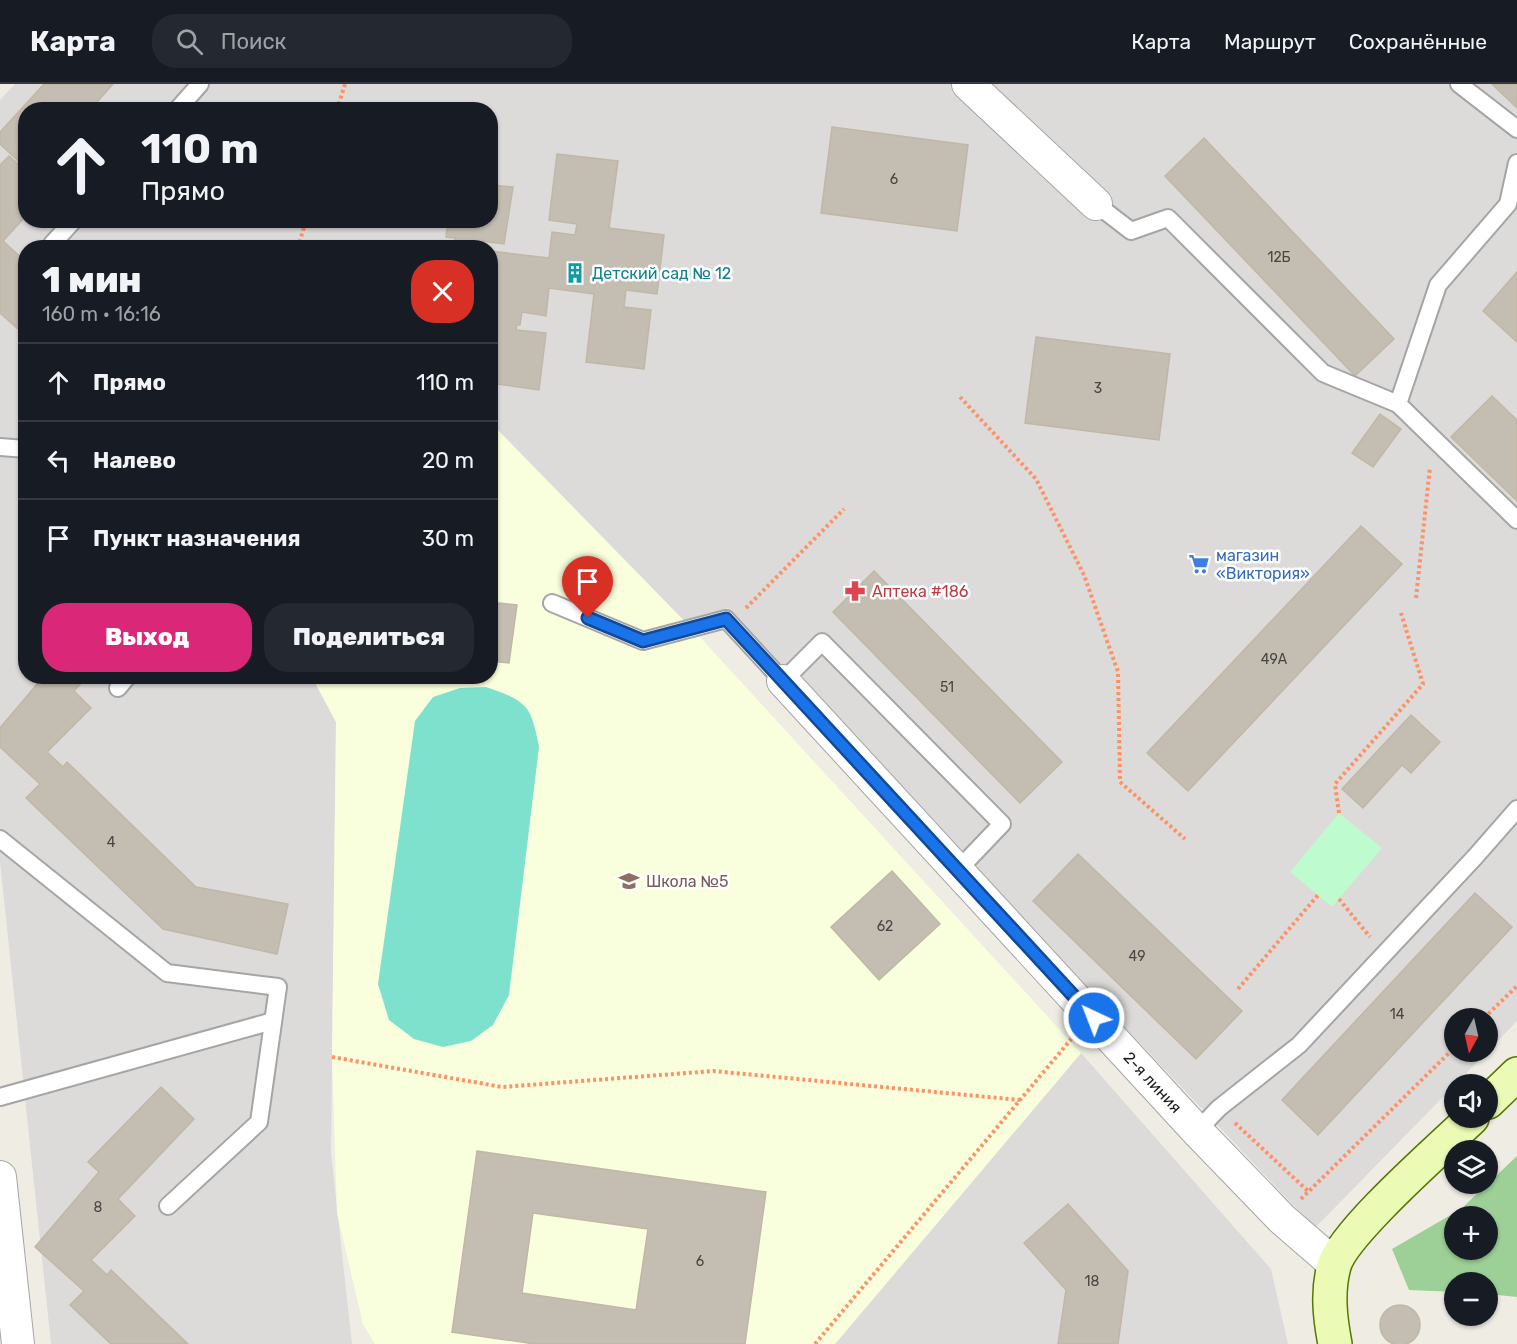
<!DOCTYPE html>
<html lang="ru">
<head>
<meta charset="utf-8">
<style>
	body { margin:0; font-family:Rubik,sans-serif; background:#242831; color:#f1f3f6; height:100vh; display:flex; flex-direction:column; font-size:22px; white-space:nowrap }
	* { box-sizing:border-box; margin:0 }
	p { font-size:20px; color:#9ea1a6 }
	.icon { flex:none; width:33px; height:33px; fill:none; stroke:currentColor; stroke-width:2; stroke-linecap:round; stroke-linejoin:round }
	.map { position:relative; flex:1; overflow:hidden }
	.panel { position:absolute; left:18px; top:156px; width:480px; height:444px; display:flex; flex-direction:column; background:#171b24; border-radius:24px; box-shadow:0 2px 4px #0004 }
	.panel>* { flex:none }
	.top-card { position:absolute; left:18px; top:18px; width:480px; height:126px; border-radius:24px; box-shadow:0 2px 4px #0004; background:#171b24; color:#f1f3f6; overflow:hidden }
	.needle { width:39px; rotate:188deg }
	.buttons { position:absolute; left:1444px; top:924px; display:grid; gap:12px }
	.buttons a { display:grid; place-items:center; width:54px; height:54px; border-radius:50%; background:#171b24; box-shadow:0 2px 4px #0004; font-size:30px }
	.pin { position:absolute; display:grid; place-items:center; width:51px; height:51px; color:#fff; margin:-62px -26px; border-radius:50% 50% 50% 0; rotate:-45deg; box-shadow:0 0 6px #0007 }
	.pin .icon { rotate:45deg }
	.me { position:absolute; width:66px; margin:-33px; rotate:317deg; stroke-linejoin:round; filter:drop-shadow(0 0 4px #0008) }
	.turn { display:flex; align-items:center; gap:21px; height:126px; padding:0 24px; font-size:27px }
	.turn .icon { width:78px; height:78px; stroke-width:2.5 }
	.turn b { display:block; font-size:42px; line-height:51px }
	.round { display:grid; place-items:center; flex:none; width:63px; height:63px; border-radius:24px; background:#242831 }
	.headline { display:flex; align-items:center; justify-content:space-between; height:102px; padding:0 24px }
	h1 { font-size:36px; font-weight:800; line-height:45px }
	.action { display:flex; gap:12px; margin-top:auto; padding:12px 24px }
	.action a { flex:1; height:69px; border-radius:24px; background:#db2777; color:#fff; font-size:24px; font-weight:800; line-height:69px; text-align:center }
	.action a+a { background:#242831; color:#f1f3f6 }
	ul { padding:0; list-style:none }
	li { display:flex; align-items:center; gap:18px; height:78px; padding:0 24px; border-top:2px solid #363941 }
	li div { flex:1 }
	li b { display:block; font-size:22px }
	li em { font-style:normal }
	header { display:flex; align-items:center; gap:36px; box-sizing:border-box; height:84px; padding:0 30px; background:#171b24; border-bottom:2px solid #363941 }
	header strong { font-size:28px }
	nav { display:flex; gap:33px; margin-inline-start:auto; font-size:21px }
	.search { width:420px; height:54px; background:#242831; display:flex; align-items:center; gap:15px; box-sizing:border-box; padding:0 21px; border-radius:24px; color:#9ea1a6; font-size:22px }
	.map>svg:first-child { display:block }
</style>
</head>
<body>
<header>
<strong>Карта</strong>
<div class="search"><svg class="icon" aria-label="search" viewBox="0 0 24 24"><circle cx="10" cy="10" r="6"/><path d="M15 15l6 6"/></svg>Поиск</div>
<nav><a>Карта</a><a>Маршрут</a><a>Сохранённые</a></nav>
</header>
<div class="map">
<svg width="1517" height="1260" viewBox="0 0 1517 1260">
	<rect width="100%" height="100%" fill="#efede3"/>
	<!-- residential -->
	<g fill="#dcdbda" fill-rule="evenodd">
		<path d="M15 0H1517V937L1488 967V934H1455V968H1487L1315 1144 727 524 698 551 491 339 490 164H26V592L312 593 336 638 331 1069 352 1260H51L0 778V16ZM26 26H490V136H26Z"/>
		<polygon points="1081,969 1271,1185 1288,1260 835,1260"/>
	</g>
	<!-- education -->
	<polygon fill="#f9ffdc" points="491,339 698,551 1081,969 835,1260 375,1260 363,1240 337,1129 332,973 336,638 312,593 490,592"/>
	<!-- forest -->
	<path fill="#9dd096" fill-rule="evenodd" d="M1517 1072V1213L1488 1210V1198H1455V1208L1409 1206 1392 1165 1461 1125ZM1455 1132H1488V1166H1455Z"/>
	<!-- park -->
	<polygon fill="#befbce" points="1339,729 1382,764 1332,823 1290,788"/>
	<!-- pitch -->
	<path fill="#7ee1cd" d="M486 603C527 617 531 621 539 663L509 911 493 941 471 957 443 963 414 955 389 936 378 900 415 637 433 613 460 604Z"/>
	<!-- building -->
	<g fill="#c4bdb2" stroke="#c1b7a5" stroke-width="1.5" fill-rule="evenodd">
		<polygon points="44,0 113,0 90,26 26,26 26,84 0,60 0,48"/>
		<polygon points="1492,0 1517,0 1517,24"/>
		<polygon points="832,43 968,61 957,147 821,129"/>
		<polygon points="1204,54 1394,255 1355,292 1165,92"/>
		<polygon points="557,70 618,77 609,144 664,151 657,210 626,206 624,223 651,226 644,285 586,278 594,210 549,204 546,232 522,228 520,241 517,241 516,246 546,249 539,306 490,299 490,167 549,174 552,148 575,151 577,140 549,136"/>
		<polygon points="9,72 26,87 26,132 3,157 26,178 26,252 0,229 0,81"/>
		<polygon points="490,101 513,103 504,160 481,157 480,164 454,164 455,154 446,153 448,136 490,136"/>
		<polygon points="1517,188 1517,258 1483,227"/>
		<polygon points="1036,253 1170,270 1159,356 1025,339"/>
		<polygon points="1492,312 1517,336 1517,417 1451,353"/>
		<polygon points="1380,330 1401,345 1373,383 1352,369"/>
		<polygon points="1361,442 1402,480 1188,707 1147,669"/>
		<polygon points="874,487 1062,678 1020,719 833,528"/>
		<polygon points="490,518 517,521 509,579 490,577"/>
		<polygon points="44,592 88,592 74,607 91,624 47,668 63,683 67,678 196,803 288,820 277,870 163,845 26,714 40,700 0,663 0,644"/>
		<polygon points="1411,631 1440,658 1411,689 1402,681 1363,724 1342,705"/>
		<polygon points="1078,770 1242,927 1196,975 1033,817"/>
		<polygon points="892,787 940,840 879,896 831,843"/>
		<polygon points="1475,809 1512,843 1318,1051 1282,1016"/>
		<polygon points="161,1003 194,1035 118,1115 135,1132 91,1176 107,1191 111,1186 188,1260 111,1260 70,1221 84,1207 35,1163 99,1088 88,1078"/>
		<path d="M477 1067 766 1108 745 1260H535L452 1248ZM533 1129 648 1145 636 1226 522 1209Z"/>
		<polygon points="1068,1120 1128,1187 1118,1260 1058,1260 1066,1206 1024,1159"/>
		<circle cx="1400" cy="1241" r="20"/>
	</g>
	<g fill="none" stroke-linecap="round" stroke-linejoin="round">
		<!-- lane casing -->
		<g stroke="#a5a5a5" stroke-width="20">
			<g id="lane">
				<polyline points="1459,0 1517,45"/>
				<polyline points="177,26 200,0"/>
				<polyline points="1096,120 1131,147 1168,134 1323,289 1398,320 1517,436"/>
				<polyline points="52,160 74,136"/>
				<polyline points="1398,320 1438,201 1508,120 1517,79"/>
				<polyline points="0,363 26,365"/>
				<polyline points="552,519 643,557 726,535 783,597 822,558 1002,740 958,786"/>
				<polyline points="118,604 128,592"/>
				<polyline points="0,755 167,889 278,903 259,1038 168,1122"/>
				<polyline points="0,1013 273,937"/>
				<polyline points="1197,1047 1219,1024 1299,961 1475,773 1517,725"/>
			</g>
		</g>
		<!-- street casing -->
		<g stroke="#a5a5a5" stroke-width="34">
			<g id="street">
				<polyline points="968,0 1096,120"/>
				<polyline points="783,597 1197,1047 1282,1135 1334,1180"/>
				<polyline points="0,1093 18,1260"/>
			</g>
		</g>
		<!-- secondary casing -->
		<g stroke="#557801" stroke-width="36">
			<g id="secondary">
				<polyline points="1488,1018 1517,990"/>
				<path d="M1335 1260C1330 1234 1327 1208 1334 1182 1343 1149 1443 1062 1472 1034"/>
			</g>
		</g>
		<!-- path -->
		<g stroke="#fe9165" stroke-width="4" stroke-dasharray="3 3" stroke-linecap="butt">
			<polyline points="337,26 345,0"/>
			<polyline points="298,164 306,136"/>
			<polyline points="960,313 1036,395 1084,491 1118,588 1120,698 1185,755"/>
			<polyline points="1416,514 1430,383"/>
			<polyline points="746,524 844,425"/>
			<polyline points="1339,729 1335,700 1423,600 1401,529"/>
			<polyline points="1339,815 1370,853"/>
			<polyline points="1238,905 1318,811"/>
			<polyline points="1484,934 1517,902"/>
			<polyline points="332,973 502,1003 713,987 1020,1016"/>
			<polyline points="1235,1039 1309,1108"/>
			<polyline points="1301,1115 1455,963"/>
			<polyline points="815,1260 1073,953"/>
		</g>
		<!-- lane -->
		<use href="#lane" stroke="#fff" stroke-width="16"/>
		<!-- street -->
		<use href="#street" stroke="#fff" stroke-width="32"/>
		<!-- secondary -->
		<use href="#secondary" stroke="#ebfbb5" stroke-width="33"/>
	</g>
	<g fill="none" stroke-linecap="round" stroke-linejoin="round">
		<!-- route casing -->
		<g stroke="#114b97" stroke-width="15">
			<polyline id="route" points="588,534 643,557 726,535 1094,934"/>
		</g>
		<!-- route -->
		<use href="#route" stroke="#1a73e8" stroke-width="10"/>
	</g>
	<!-- icons -->
	<defs>
		<g id="building-bare" transform="scale(1.62)"><path d="M-4-6H4V6H1V3H-1V6H-4ZM-2.5-4.3h1.7v1.8h-1.7ZM.8-4.3h1.7v1.8H.8ZM-2.5-1h1.7V.8h-1.7ZM.8-1h1.7V.8H.8Z" fill="#0f9aa8" stroke="#fff" stroke-width="2.5" paint-order="stroke"/></g>
		<g id="supermarket-bare" transform="scale(1.62)"><path d="M-6-5.5h2.5l.6 2H6L4.5 2H-2.5L-4.4-4H-6ZM-1.5 3.2a1.3 1.3 0 1 0 .1 0ZM3 3.2a1.3 1.3 0 1 0 .1 0Z" fill="#3f7fe0" stroke="#fff" stroke-width="2.5" paint-order="stroke"/></g>
		<g id="pharmacy-bare" transform="scale(1.62)"><path d="M-2-6h4v4h4v4h-4v4h-4v-4h-4v-4h4Z" fill="#e0444e" stroke="#fff" stroke-width="2.5" paint-order="stroke"/></g>
		<g id="school-bare" transform="scale(1.62)"><path d="M0-5L7-2L0 1L-7-2ZM-4 1L0 2.5L4 1V4Q0 6-4 4Z" fill="#8d6e63" stroke="#fff" stroke-width="2.5" paint-order="stroke"/></g>
	</defs>
	<g fill-rule="evenodd">
		<use href="#building-bare" x="575" y="189"/>
		<use href="#supermarket-bare" x="1199" y="480"/>
		<use href="#pharmacy-bare" x="855" y="507"/>
		<use href="#school-bare" x="629" y="797"/>
	</g>
	<g text-anchor="middle" stroke-width="5" stroke-linejoin="round" paint-order="stroke">
		<!-- number labels -->
		<g font-size="14" fill="#484643">
			<text x="894" y="100">6</text>
			<text x="1279" y="178">12Б</text>
			<text x="1098" y="309">3</text>
			<text x="1274" y="580">49А</text>
			<text x="947" y="608">51</text>
			<text x="111" y="763">4</text>
			<text x="885" y="847">62</text>
			<text x="1137" y="877">49</text>
			<text x="1397" y="935">14</text>
			<text x="98" y="1128">8</text>
			<text x="700" y="1182">6</text>
			<text x="1092" y="1202">18</text>
		</g>
		<!-- culture labels -->
		<g font-size="16" fill="#0d838f" stroke="#fff" text-anchor="start">
			<text x="592" y="195">Детский сад № 12</text>
		</g>
		<!-- shop labels -->
		<g font-size="16" fill="#366cbe" stroke="#fff" text-anchor="start">
			<text x="1216" y="477">магазин<tspan x="1216" dy="18">«Виктория»</tspan></text>
		</g>
		<!-- health labels -->
		<g font-size="16" fill="#be3a42" stroke="#fff" text-anchor="start">
			<text x="872" y="513">Аптека #186</text>
		</g>
		<!-- education labels -->
		<g font-size="16" fill="#785e54" stroke="#fff" text-anchor="start">
			<text x="646" y="803">Школа №5</text>
		</g>
		<!-- street labels -->
		<g font-size="16" fill="#1e1e1e" stroke="#fff">
			<text transform="translate(1153 998) rotate(47)" y="6">2-я линия</text>
		</g>
	</g>
</svg>
<div class="buttons">
<a><svg class="needle" viewBox="-14 -14 28 28"><path d="M0-13l5 13h-10z" fill="#e53935"/><path d="M0 13l5-13h-10z" fill="#9ea1a6"/></svg></a>
<a><svg class="icon" aria-label="sound" viewBox="0 0 24 24"><path d="M4 9h4l5-4v14l-5-4H4zM17 9q2 3 0 6"/></svg></a>
<a><svg class="icon" aria-label="layers" viewBox="0 0 24 24"><path d="M12 4l9 5-9 5-9-5zM3 14l9 5 9-5"/></svg></a>
<a>+</a>
<a>−</a>
</div>
<div class="pin" style="left:588px;top:534px;background:#d93025"><svg class="icon" aria-label="arrive" viewBox="0 0 24 24"><path d="M6 21V4h12l-3 4 3 4H6"/></svg></div>
<svg class="me" style="left:1094px;top:934px" viewBox="-20 -20 40 40"><circle r="17" fill="#1a73e8" stroke="#fff" stroke-width="3"/><path d="M0-11L8 9 0 5-8 9z" fill="#fff"/></svg>
<div class="top-card">
<div class="turn"><svg class="icon" aria-label="ahead" viewBox="0 0 24 24"><path d="M12 20V5M6 11l6-6 6 6"/></svg><div><b>110 m</b>Прямо</div></div>
</div>
<section class="panel">
<div class="headline"><div><h1>1 мин</h1><p>160 m · 16:16</p></div><a class="round" style="background:#d93025;color:#fff"><svg class="icon" aria-label="close" viewBox="0 0 24 24"><path d="M6 6l12 12M18 6L6 18"/></svg></a></div>
<ul>
<li><svg class="icon" aria-label="ahead" viewBox="0 0 24 24"><path d="M12 20V5M6 11l6-6 6 6"/></svg><div><b>Прямо</b></div><em>110 m</em></li>
<li><svg class="icon" aria-label="left" viewBox="0 0 24 24"><path d="M17 20v-9H6M10 6l-5 5 5 5"/></svg><div><b>Налево</b></div><em>20 m</em></li>
<li><svg class="icon" aria-label="arrive" viewBox="0 0 24 24"><path d="M6 21V4h12l-3 4 3 4H6"/></svg><div><b>Пункт назначения</b></div><em>30 m</em></li>
</ul>
<div class="action"><a>Выход</a><a>Поделиться</a></div>
</section>
</div>
</body>
</html>
